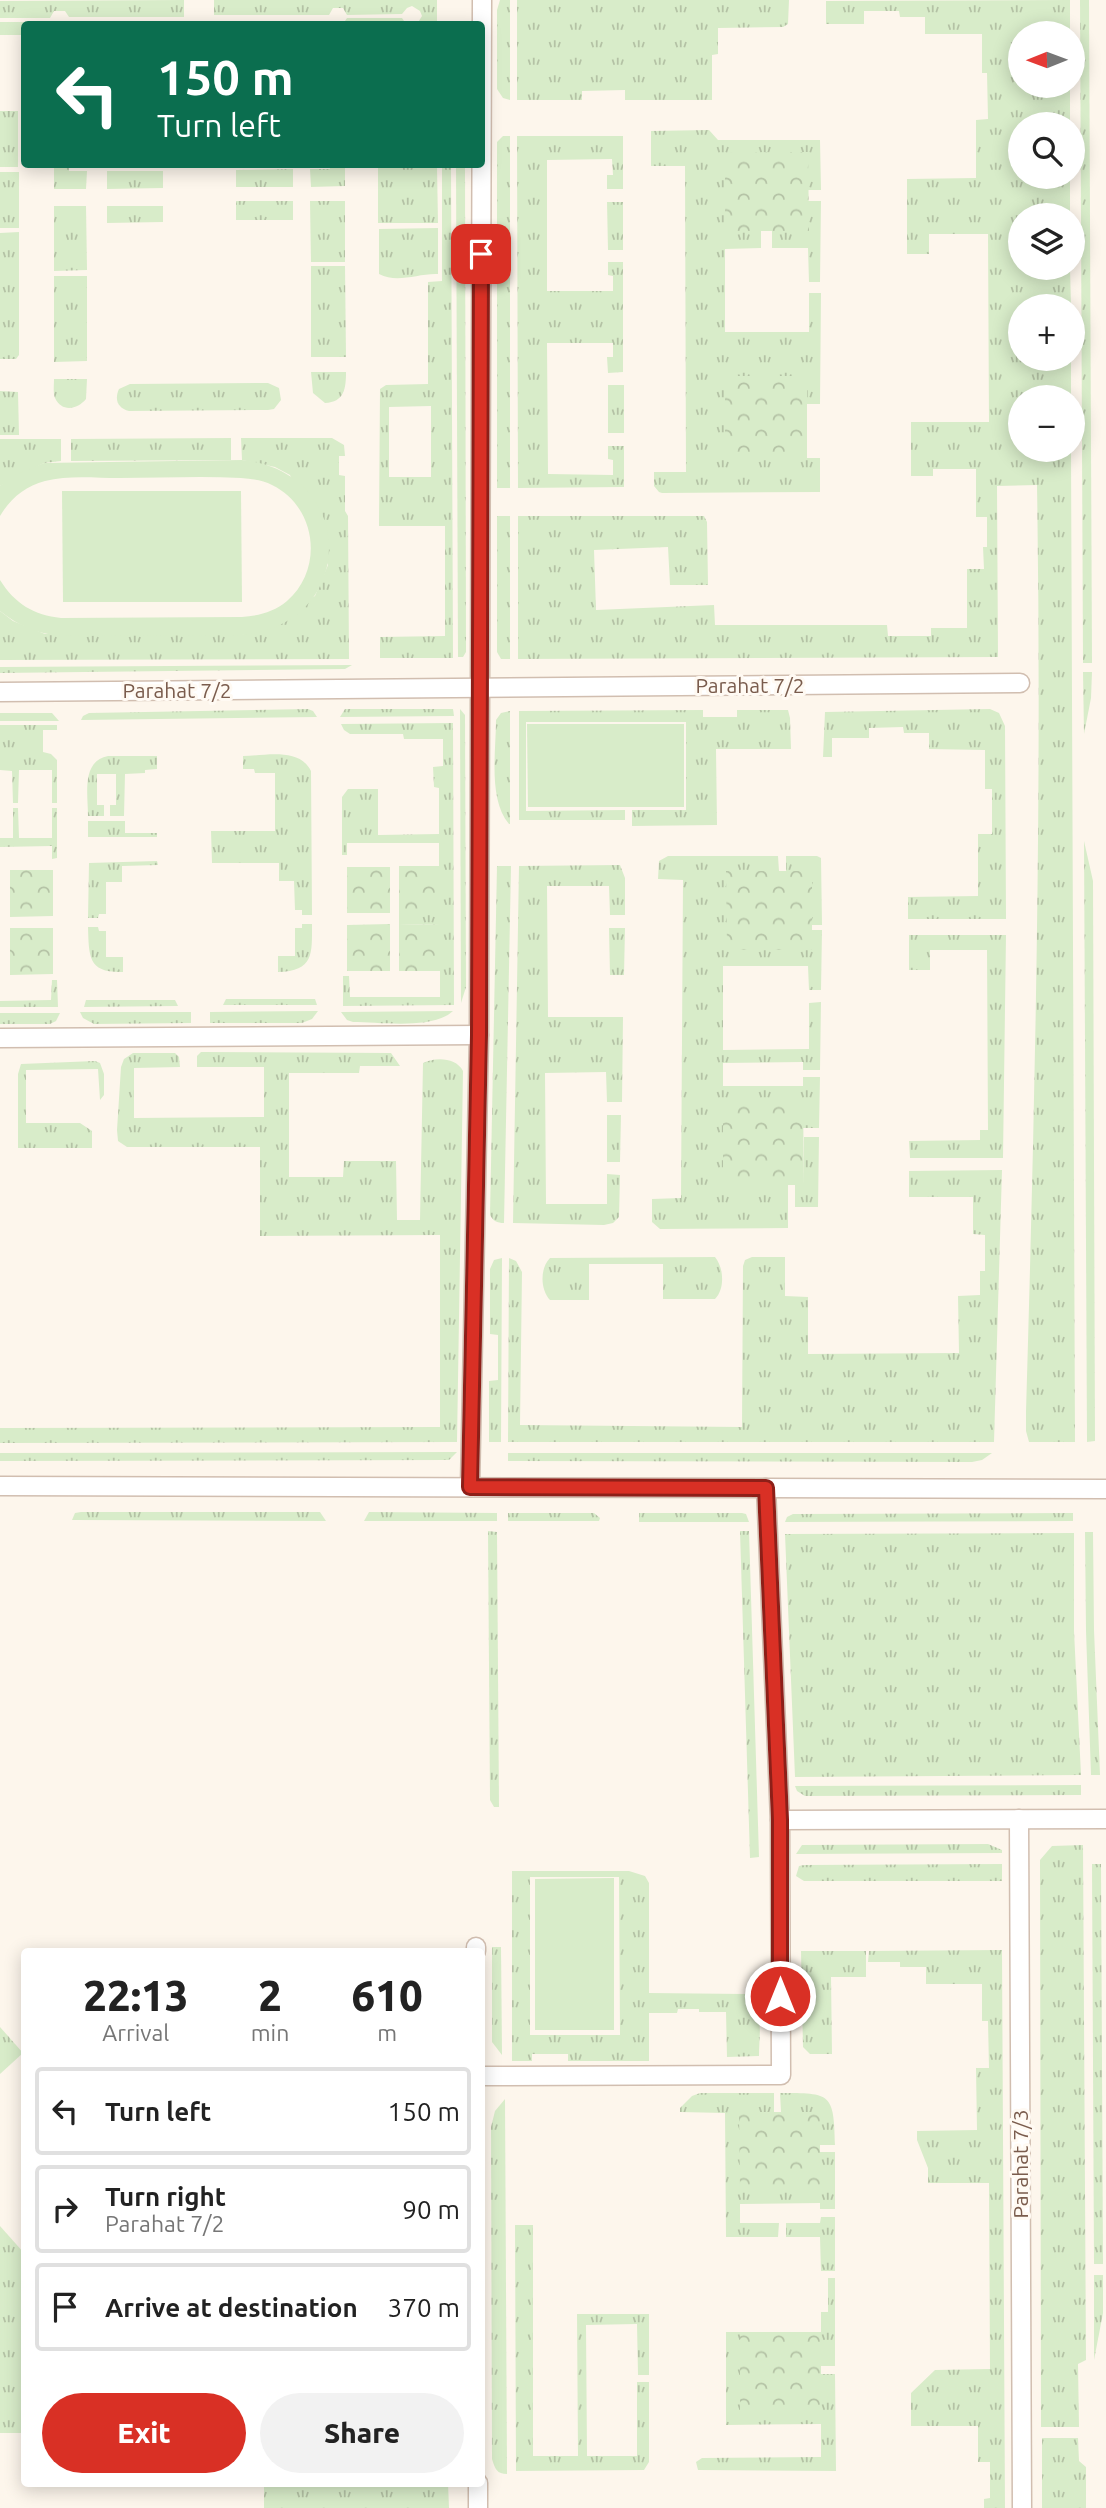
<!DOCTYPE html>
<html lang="en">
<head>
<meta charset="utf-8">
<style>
	body { margin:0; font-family:Ubuntu,sans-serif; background:#f2f2f2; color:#222; height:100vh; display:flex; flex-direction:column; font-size:26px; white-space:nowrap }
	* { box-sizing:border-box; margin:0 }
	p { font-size:23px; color:#767676 }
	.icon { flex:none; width:38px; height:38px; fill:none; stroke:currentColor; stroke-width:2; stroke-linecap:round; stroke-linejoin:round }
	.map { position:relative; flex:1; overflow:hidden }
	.details { position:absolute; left:21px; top:1948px; width:464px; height:539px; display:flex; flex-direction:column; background:#fff; border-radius:7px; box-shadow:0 4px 18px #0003 }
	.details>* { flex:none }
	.top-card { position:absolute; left:21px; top:21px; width:464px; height:147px; border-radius:7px; box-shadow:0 4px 18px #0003; background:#0b6e4f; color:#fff; overflow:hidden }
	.needle { width:46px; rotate:269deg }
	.buttons { position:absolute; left:1008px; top:21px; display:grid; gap:14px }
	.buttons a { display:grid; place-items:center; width:77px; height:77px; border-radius:50%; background:#fff; box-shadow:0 4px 18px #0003; font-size:35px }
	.pin { position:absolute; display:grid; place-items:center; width:60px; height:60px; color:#fff; margin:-30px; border-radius:14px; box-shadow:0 4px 10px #0006 }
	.me { position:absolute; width:77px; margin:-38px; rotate:0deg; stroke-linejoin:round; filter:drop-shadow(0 0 5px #0008) }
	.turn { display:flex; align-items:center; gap:24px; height:147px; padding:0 21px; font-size:32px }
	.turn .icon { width:91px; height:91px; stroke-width:2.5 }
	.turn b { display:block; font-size:49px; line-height:60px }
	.eta { display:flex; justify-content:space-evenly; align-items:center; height:119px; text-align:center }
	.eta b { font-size:42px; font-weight:800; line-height:49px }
	.primary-button { display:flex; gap:14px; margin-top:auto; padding:14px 21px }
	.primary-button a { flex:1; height:80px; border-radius:42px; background:#d93025; color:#fff; font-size:28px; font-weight:800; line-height:80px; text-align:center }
	.primary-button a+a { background:#f2f2f2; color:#222 }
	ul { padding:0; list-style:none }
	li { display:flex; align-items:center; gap:21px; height:88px; margin:0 14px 10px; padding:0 7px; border:4px solid #e0e0e0; border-radius:7px }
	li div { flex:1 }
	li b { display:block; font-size:26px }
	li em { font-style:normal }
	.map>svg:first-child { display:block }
</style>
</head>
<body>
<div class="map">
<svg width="1106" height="2508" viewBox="0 0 1106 2508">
	<defs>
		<pattern id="grass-tufts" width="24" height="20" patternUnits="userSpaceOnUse" patternTransform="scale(1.75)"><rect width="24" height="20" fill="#d8ecc9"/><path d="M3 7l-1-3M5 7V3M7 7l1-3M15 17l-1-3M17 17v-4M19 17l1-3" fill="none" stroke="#b4c2a5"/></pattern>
		<pattern id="forest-crowns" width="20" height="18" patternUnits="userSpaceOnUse" patternTransform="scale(1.75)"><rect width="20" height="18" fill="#d8ecc9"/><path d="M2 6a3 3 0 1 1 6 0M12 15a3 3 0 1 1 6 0" fill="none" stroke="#b4c2a5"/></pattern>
	</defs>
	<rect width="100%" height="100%" fill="#fdf6ec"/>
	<!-- grass -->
	<g fill="url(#grass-tufts)" fill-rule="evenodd">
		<polygon points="184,0 184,17 69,17 65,11 54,11 50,18 0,18 0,1"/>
		<polygon points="214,0 437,0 437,24 417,24 422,16 420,11 412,6 407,8 402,14 347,15 343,8 333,8 329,15 214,15"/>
		<polygon points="500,0 510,0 510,100 503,98 497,89 497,10"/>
		<polygon points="517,0 789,0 788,24 783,27 718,28 718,54 712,55 712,100 625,100 625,90 582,91 582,100 517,100"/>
		<path d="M1070 0V33H1020V86H1070V124H1020V177H1070V215H1020V268H1070L1071 306H1020V359H1071V397H1020V450H1071L1075 1442H1029L1026 1431V1412C1035 1103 1042 794 1037 485L997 486 998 657 518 659V516H704L707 522 708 585H670L668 547 594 550 596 610 714 605 715 625H887L888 636H931V628H967V569H984L983 547H987V517H976V469H933V476H911V422H989L988 234H929V254H907V179L976 178V120L988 119 987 73H982V34H925V17H900L899 11H864V24H826V1Z"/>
		<polygon points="1080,0 1089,0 1092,663 1083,663"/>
		<polygon points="347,18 402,18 406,24 343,24"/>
		<polygon points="0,22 50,22 51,24 24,24 24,35 0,35"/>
		<rect x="0" y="111" width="18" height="56"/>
		<polygon points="709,130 718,140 820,140 821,190 808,190 808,152 725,231 761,231 761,248 725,249 725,332 809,332 809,293 821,293 820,404 807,404 807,377 726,458 820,458 820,492 662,493 659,492 654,486 654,472 686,472 685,166 651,166 651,131"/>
		<polygon points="503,136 510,136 510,488 497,488 497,142"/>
		<polygon points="517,136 623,136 623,189 607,189 607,175 613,175 612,159 547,160 547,291 613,291 613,276 608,275 608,262 623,262 623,372 608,373 607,357 613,357 613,343 547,343 548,474 613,475 613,460 608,459 608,446 624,446 624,487 518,488"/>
		<polygon points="54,165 69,165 69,171 87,171 86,189 54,189"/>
		<polygon points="330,165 345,165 345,186 311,187 310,169 330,169"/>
		<path d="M442 165H451L453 658H380V637L445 636V526H379L380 389 386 385 428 384V282L442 281ZM431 406V477H389V407Z"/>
		<polygon points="456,165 465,165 466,652 463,657 458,657"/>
		<polygon points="437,167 438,223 378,223 378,168"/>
		<polygon points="293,169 293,187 236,187 236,170"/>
		<polygon points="107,171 163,171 163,188 107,189"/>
		<rect x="0" y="172" width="19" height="56"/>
		<rect x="236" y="201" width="57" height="19"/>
		<polygon points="310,201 345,201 345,262 311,262"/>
		<polygon points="808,201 821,201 820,282 809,282 808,248 772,248 772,231 808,230"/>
		<polygon points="607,202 623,202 623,250 608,250"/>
		<polygon points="54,206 86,206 87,270 54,271"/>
		<polygon points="107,206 163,206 163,222 107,223"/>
		<path d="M438 228V274C418 273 398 284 379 274V229Z"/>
		<polygon points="19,232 19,355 16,359 0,359 0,233"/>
		<polygon points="311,266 345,266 346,357 311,357"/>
		<polygon points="54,276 87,276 87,361 54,362"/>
		<path d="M346 372C346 389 344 402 325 403L313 393 311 372Z"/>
		<path d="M54 379H87L86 399C78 409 62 413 55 398 53 393 54 385 54 379Z"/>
		<path d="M268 383 279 388 281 400 274 409 268 410 129 411C118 408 114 400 119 389L130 384Z"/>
		<rect x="608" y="385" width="16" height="48"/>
		<polygon points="0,391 18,392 19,435 0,435"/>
		<polygon points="231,438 231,460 71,461 71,439"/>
		<polygon points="241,438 332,438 344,445 345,456 339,456 339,475 345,476 345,511 348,516 349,659 0,660 0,611 13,621 45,634 242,635 315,596 328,565 290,475 275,467 242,460"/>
		<polygon points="0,439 61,439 61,461 44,463 0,486"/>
		<polygon points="497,516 510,516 510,659 501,659 497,652"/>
		<polygon points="352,665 345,669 0,673 0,667"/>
		<polygon points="1083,672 1092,672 1091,698 1084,734"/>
		<polygon points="308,709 313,711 317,717 81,720 83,716 89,713"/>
		<polygon points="345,709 453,709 454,716 340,717"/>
		<polygon points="460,709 465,715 466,987 461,1003"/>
		<polygon points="990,709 999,713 1005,726 1006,919 908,919 908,897 978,896 978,834 992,834 992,789 985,789 985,750 929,749 929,733 904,733 903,727 869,728 869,738 832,738 832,757 823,757 825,712"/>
		<polygon points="703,710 703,717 737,717 737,710 788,710 790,718 791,749 716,749 717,825 632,826 632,810 686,810 686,722 526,722 526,811 625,810 625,820 519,820 519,711"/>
		<path d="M510 711V824H509C488 799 496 752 496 720L501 713Z"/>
		<polygon points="0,713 52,713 59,721 0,721"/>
		<polygon points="453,723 454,1005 343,1006 343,976 349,976 350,997 440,997 440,924 399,925 399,913 439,913 439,843 347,843 347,855 342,855 342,797 348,789 378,789 378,835 439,834 439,788 434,787 433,767 443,766 443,739 404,739 403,734 350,734 344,730 341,724"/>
		<polygon points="0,725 57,725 57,730 43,730 43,752 51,754 57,760 57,803 52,803 52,770 19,770 18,803 13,803 12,771 0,770"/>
		<path d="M108 756H157V769L145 770V773L125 774 124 816H110V805H116V774H97V805H104V816H88C88 795 81 761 108 756Z"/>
		<path d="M243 756C265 756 299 747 311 771L312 915H302V910H295L294 881H279V863H212L211 831H275V773H255L254 769H243Z"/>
		<polygon points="13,808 18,808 19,838 52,838 52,808 57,808 57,858 52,859 52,846 0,847 0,838 13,838"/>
		<polygon points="88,821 125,821 125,833 157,833 157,837 88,837"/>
		<polygon points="1084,841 1093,881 1095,1441 1087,1442"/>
		<polygon points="668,856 778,856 779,871 727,871 812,949 812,930 822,930 821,990 809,990 808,966 723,966 723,1050 809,1049 809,1003 821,1002 820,1070 803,1070 803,1062 723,1063 723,1086 803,1086 803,1077 820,1077 819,1128 803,1128 803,1102 724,1185 788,1185 788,1228 660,1229 652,1222 652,1199 681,1198 683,880 658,879 659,861"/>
		<polygon points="786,856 817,856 821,858 822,925 812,925 812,871 786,871"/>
		<polygon points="157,861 158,865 122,866 122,882 106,882 106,914 99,914 98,918 88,918 89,863"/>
		<polygon points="620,865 625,878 625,915 610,915 609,886 547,886 548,1017 623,1017 622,1102 607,1102 606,1072 545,1073 546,1204 607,1204 607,1174 620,1175 619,1217 613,1223 604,1225 513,1223 519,866"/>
		<path d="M497 866H511L504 1223C497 1223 493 1221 490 1215Z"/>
		<path d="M302 924H312C312 954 314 971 278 972V956H295V928H302Z"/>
		<path d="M88 927H98L99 931H106V957H123V972C88 973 89 957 88 927Z"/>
		<polygon points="609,928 625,928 624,975 610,975"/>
		<polygon points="909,935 1006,935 1003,1158 910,1158 909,1141 980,1140 980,1130 988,1130 987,950 930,950 930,970 909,970"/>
		<polygon points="52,980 57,980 58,1007 0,1007 0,1001 51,1000"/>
		<polygon points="226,999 315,999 317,1005 223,1005"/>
		<polygon points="86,1000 175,1000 178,1006 84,1007"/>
		<polygon points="318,1011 312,1019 302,1023 210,1023 210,1012"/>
		<path d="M453 1011C433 1030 380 1022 353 1022L347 1020 341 1012Z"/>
		<polygon points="80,1012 191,1012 191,1023 94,1024 83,1018"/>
		<polygon points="0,1013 60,1013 56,1021 50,1024 0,1024"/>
		<path d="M201 1052 391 1053 400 1066H360L359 1073H289V1177H343L344 1161H396L397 1220H420L423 1063C435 1057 456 1057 463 1071L457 1442 0 1443V1428L440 1427V1235L260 1236V1147H127L118 1141 117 1130 121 1067 124 1059 133 1053H175L179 1057 180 1067 134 1068V1118L264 1117V1067H197V1056Z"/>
		<polygon points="95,1061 100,1063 104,1074 104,1095 100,1100 98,1069 26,1070 26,1123 80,1123 92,1131 92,1148 18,1148 18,1074 21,1064"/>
		<polygon points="607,1115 621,1115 620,1162 607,1162"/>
		<polygon points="804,1137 819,1137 818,1207 795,1207 795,1185 804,1185"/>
		<polygon points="1002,1170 994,1442 508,1442 509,1258 516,1261 522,1272 520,1425 742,1427 743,1266 745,1260 752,1257 785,1257 785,1296 808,1297 808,1354 959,1353 958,1296 980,1295 980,1271 985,1271 985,1235 973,1234 973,1197 909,1197 909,1171"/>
		<path d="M715 1257C724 1268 725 1289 715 1299H663V1264H589V1300H550C540 1289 540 1268 550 1258Z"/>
		<polygon points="502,1258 501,1442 489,1442 489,1381 498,1380 498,1335 490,1334 490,1269 494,1260"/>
		<polygon points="457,1452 449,1460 0,1461 0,1453"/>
		<polygon points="508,1453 992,1453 982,1460 972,1462 508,1461"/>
		<polygon points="81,1512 320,1512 326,1521 72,1520 75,1513"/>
		<polygon points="369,1512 497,1513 497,1521 364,1521"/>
		<polygon points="508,1513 594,1513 600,1518 599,1521 508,1521"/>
		<polygon points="639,1513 742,1513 746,1514 749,1522 639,1522"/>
		<polygon points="1073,1513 1073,1521 785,1522 787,1517 793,1514"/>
		<polygon points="488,1531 497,1532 499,1807 494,1807 490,1800"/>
		<polygon points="740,1531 749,1531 759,1857 750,1858"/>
		<polygon points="1085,1532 1093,1532 1094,1630 1100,1775 1091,1775 1086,1631"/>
		<polygon points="1074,1533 1074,1631 1081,1775 795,1777 785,1534"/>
		<polygon points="1081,1785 1081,1795 805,1796 797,1791 795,1786"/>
		<polygon points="988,1844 1002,1850 1002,1853 796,1854 802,1845"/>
		<polygon points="1083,1845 1086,2360 1078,2364 1079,2427 1041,2427 1040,1860 1052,1846"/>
		<polygon points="1002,1864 1002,1881 804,1881 796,1876 799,1866 804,1865"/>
		<polygon points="1092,1864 1101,1864 1103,2264 1094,2264"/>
		<path d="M512 1871H629L645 1876 649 1883V1993L745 1994C765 2008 759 2034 759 2056L727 2057 726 2012H699V2009H678L677 2013H649V2061H568V2054H532V2061H512ZM619 1877 620 2035H530V1877Z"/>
		<polygon points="492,1947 501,1947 502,2055 492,2042"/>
		<polygon points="1002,1950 1005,2508 984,2508 984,2499 990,2498 990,2462 978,2462 978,2426 911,2426 911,2393 935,2370 990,2369 989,2183 928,2183 928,2168 917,2140 917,2131 977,2130 976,2068 989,2068 988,2021 982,2021 982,1984 926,1984 926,1967 900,1967 900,1962 868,1962 869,1951"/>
		<polygon points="801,1951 866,1951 866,1977 831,1977 832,2054 810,2054 803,2047"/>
		<polygon points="0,2027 23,2053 0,2074"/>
		<polygon points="700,2093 774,2093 774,2112 739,2112 820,2188 820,2152 835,2152 835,2209 820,2209 820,2203 740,2204 740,2223 779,2223 778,2237 726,2237 725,2113 680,2112 680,2108 692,2096"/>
		<path d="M780 2093C831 2093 834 2093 835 2145H820V2112H781Z"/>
		<path d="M505 2099 507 2474C497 2474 495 2469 492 2459L491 2127 495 2111Z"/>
		<polygon points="821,2217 835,2217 835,2271 821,2271 820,2237 786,2237 786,2223 820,2223"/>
		<polygon points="515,2225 533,2225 533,2456 578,2456 577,2314 649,2314 649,2375 638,2375 637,2324 586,2325 587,2456 637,2456 637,2382 649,2382 649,2462 644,2470 516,2471"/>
		<polygon points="0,2226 24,2253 24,2433 0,2433"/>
		<polygon points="1094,2275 1103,2275 1103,2313 1094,2360"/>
		<polygon points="828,2278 835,2278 835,2366 821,2366 821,2312 828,2312"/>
		<polygon points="726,2332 740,2332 740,2410 821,2409 821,2374 835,2374 836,2471 698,2470 696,2462 702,2458 821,2457 821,2424 726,2425"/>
		<polygon points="1042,2438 1078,2438 1079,2461 1086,2467 1086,2508 1042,2508"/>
		<polygon points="264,2483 448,2483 449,2508 264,2508"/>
	</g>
	<!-- forest -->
	<g fill="url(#forest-crowns)">
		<polygon points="808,152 809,231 725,231 725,153"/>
		<polygon points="725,376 807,376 807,458 725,459"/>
		<rect x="399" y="866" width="40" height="47"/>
		<rect x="347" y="867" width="43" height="46"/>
		<polygon points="10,870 53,870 53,916 10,917"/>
		<polygon points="726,871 812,871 812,950 727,950"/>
		<polygon points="390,924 390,971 347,971 347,925"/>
		<polygon points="440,924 440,971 399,971 399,925"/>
		<polygon points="10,928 53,928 53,974 10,975"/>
		<polygon points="723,1102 803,1102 804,1185 723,1185"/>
		<polygon points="739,2112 820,2112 820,2188 740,2188"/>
		<rect x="740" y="2332" width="81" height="78"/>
	</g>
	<!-- pitch -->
	<g fill="#d8ecc9">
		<path d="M242 460C358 472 358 624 242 635L62 636C37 634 19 626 0 611V580C15 604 34 615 61 618L242 617C258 616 274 612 287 601 324 569 317 507 272 485 263 480 252 479 241 478 201 476 160 478 119 478 95 478 68 475 45 481 25 486 10 499 0 516V486L13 476 44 463Z"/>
		<polygon points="62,491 241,491 242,602 63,602"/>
		<polygon points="684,724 684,807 528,807 527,724"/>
		<polygon points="614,1878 614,2030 535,2030 535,1879"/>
	</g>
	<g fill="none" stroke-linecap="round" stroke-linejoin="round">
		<!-- street casing -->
		<g stroke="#d1beb0" stroke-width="21">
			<g id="street">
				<polyline points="0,692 1020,683"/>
				<polyline points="0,1038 479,1035"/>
				<polyline points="0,1486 1106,1489"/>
				<polyline points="470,1487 479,1035 482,0"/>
				<polyline points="1019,1819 1022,2508"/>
				<polyline points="780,1820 1106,1819"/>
				<polyline points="476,1947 476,1951"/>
				<polyline points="481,2076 781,2075 780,1820 766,1488"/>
				<polyline points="478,2483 478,2508"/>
			</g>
		</g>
		<!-- street -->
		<use href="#street" stroke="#fff" stroke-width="18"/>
	</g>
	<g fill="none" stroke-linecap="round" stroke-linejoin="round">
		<!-- route casing -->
		<g stroke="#8d1f18" stroke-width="18">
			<polyline id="route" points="481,254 479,1035 470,1487 766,1488 780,1820 780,1996"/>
		</g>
		<!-- route -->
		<use href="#route" stroke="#d93025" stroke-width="12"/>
	</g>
	<g text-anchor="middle" stroke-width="6" stroke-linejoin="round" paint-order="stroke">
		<!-- street labels -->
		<g font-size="21" fill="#7a5c4d" stroke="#fffaf3">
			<text x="750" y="693">Parahat 7/2</text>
			<text x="177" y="698">Parahat 7/2</text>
			<text transform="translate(1021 2164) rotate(-90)" y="7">Parahat 7/3</text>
		</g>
	</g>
</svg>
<div class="buttons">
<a><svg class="needle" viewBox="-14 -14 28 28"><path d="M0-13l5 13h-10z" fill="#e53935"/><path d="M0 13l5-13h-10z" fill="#767676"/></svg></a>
<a><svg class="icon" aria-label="search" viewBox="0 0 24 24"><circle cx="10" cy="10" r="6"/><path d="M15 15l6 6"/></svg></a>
<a><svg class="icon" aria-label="layers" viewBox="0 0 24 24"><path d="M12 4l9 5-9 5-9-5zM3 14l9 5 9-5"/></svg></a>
<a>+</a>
<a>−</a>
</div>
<div class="pin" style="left:481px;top:254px;background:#d93025"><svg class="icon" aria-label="arrive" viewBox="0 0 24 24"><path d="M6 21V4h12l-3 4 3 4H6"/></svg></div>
<svg class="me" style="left:780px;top:1996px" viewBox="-20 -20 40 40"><circle r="17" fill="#d93025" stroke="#fff" stroke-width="3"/><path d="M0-11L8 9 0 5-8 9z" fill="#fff"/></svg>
<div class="top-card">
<div class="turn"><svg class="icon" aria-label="left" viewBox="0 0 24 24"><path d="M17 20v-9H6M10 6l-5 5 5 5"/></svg><div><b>150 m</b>Turn left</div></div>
</div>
<section class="details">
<div class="eta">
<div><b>22:13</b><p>Arrival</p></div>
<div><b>2</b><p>min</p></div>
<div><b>610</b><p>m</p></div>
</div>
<ul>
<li><svg class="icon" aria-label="left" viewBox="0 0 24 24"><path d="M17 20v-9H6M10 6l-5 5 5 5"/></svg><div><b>Turn left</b></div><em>150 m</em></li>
<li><svg class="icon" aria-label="right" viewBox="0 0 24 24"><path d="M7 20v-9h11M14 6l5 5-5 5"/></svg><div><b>Turn right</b><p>Parahat 7/2</p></div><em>90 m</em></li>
<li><svg class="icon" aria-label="arrive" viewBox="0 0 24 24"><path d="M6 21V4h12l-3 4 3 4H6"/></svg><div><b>Arrive at destination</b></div><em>370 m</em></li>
</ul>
<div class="primary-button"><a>Exit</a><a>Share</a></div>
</section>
</div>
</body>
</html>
